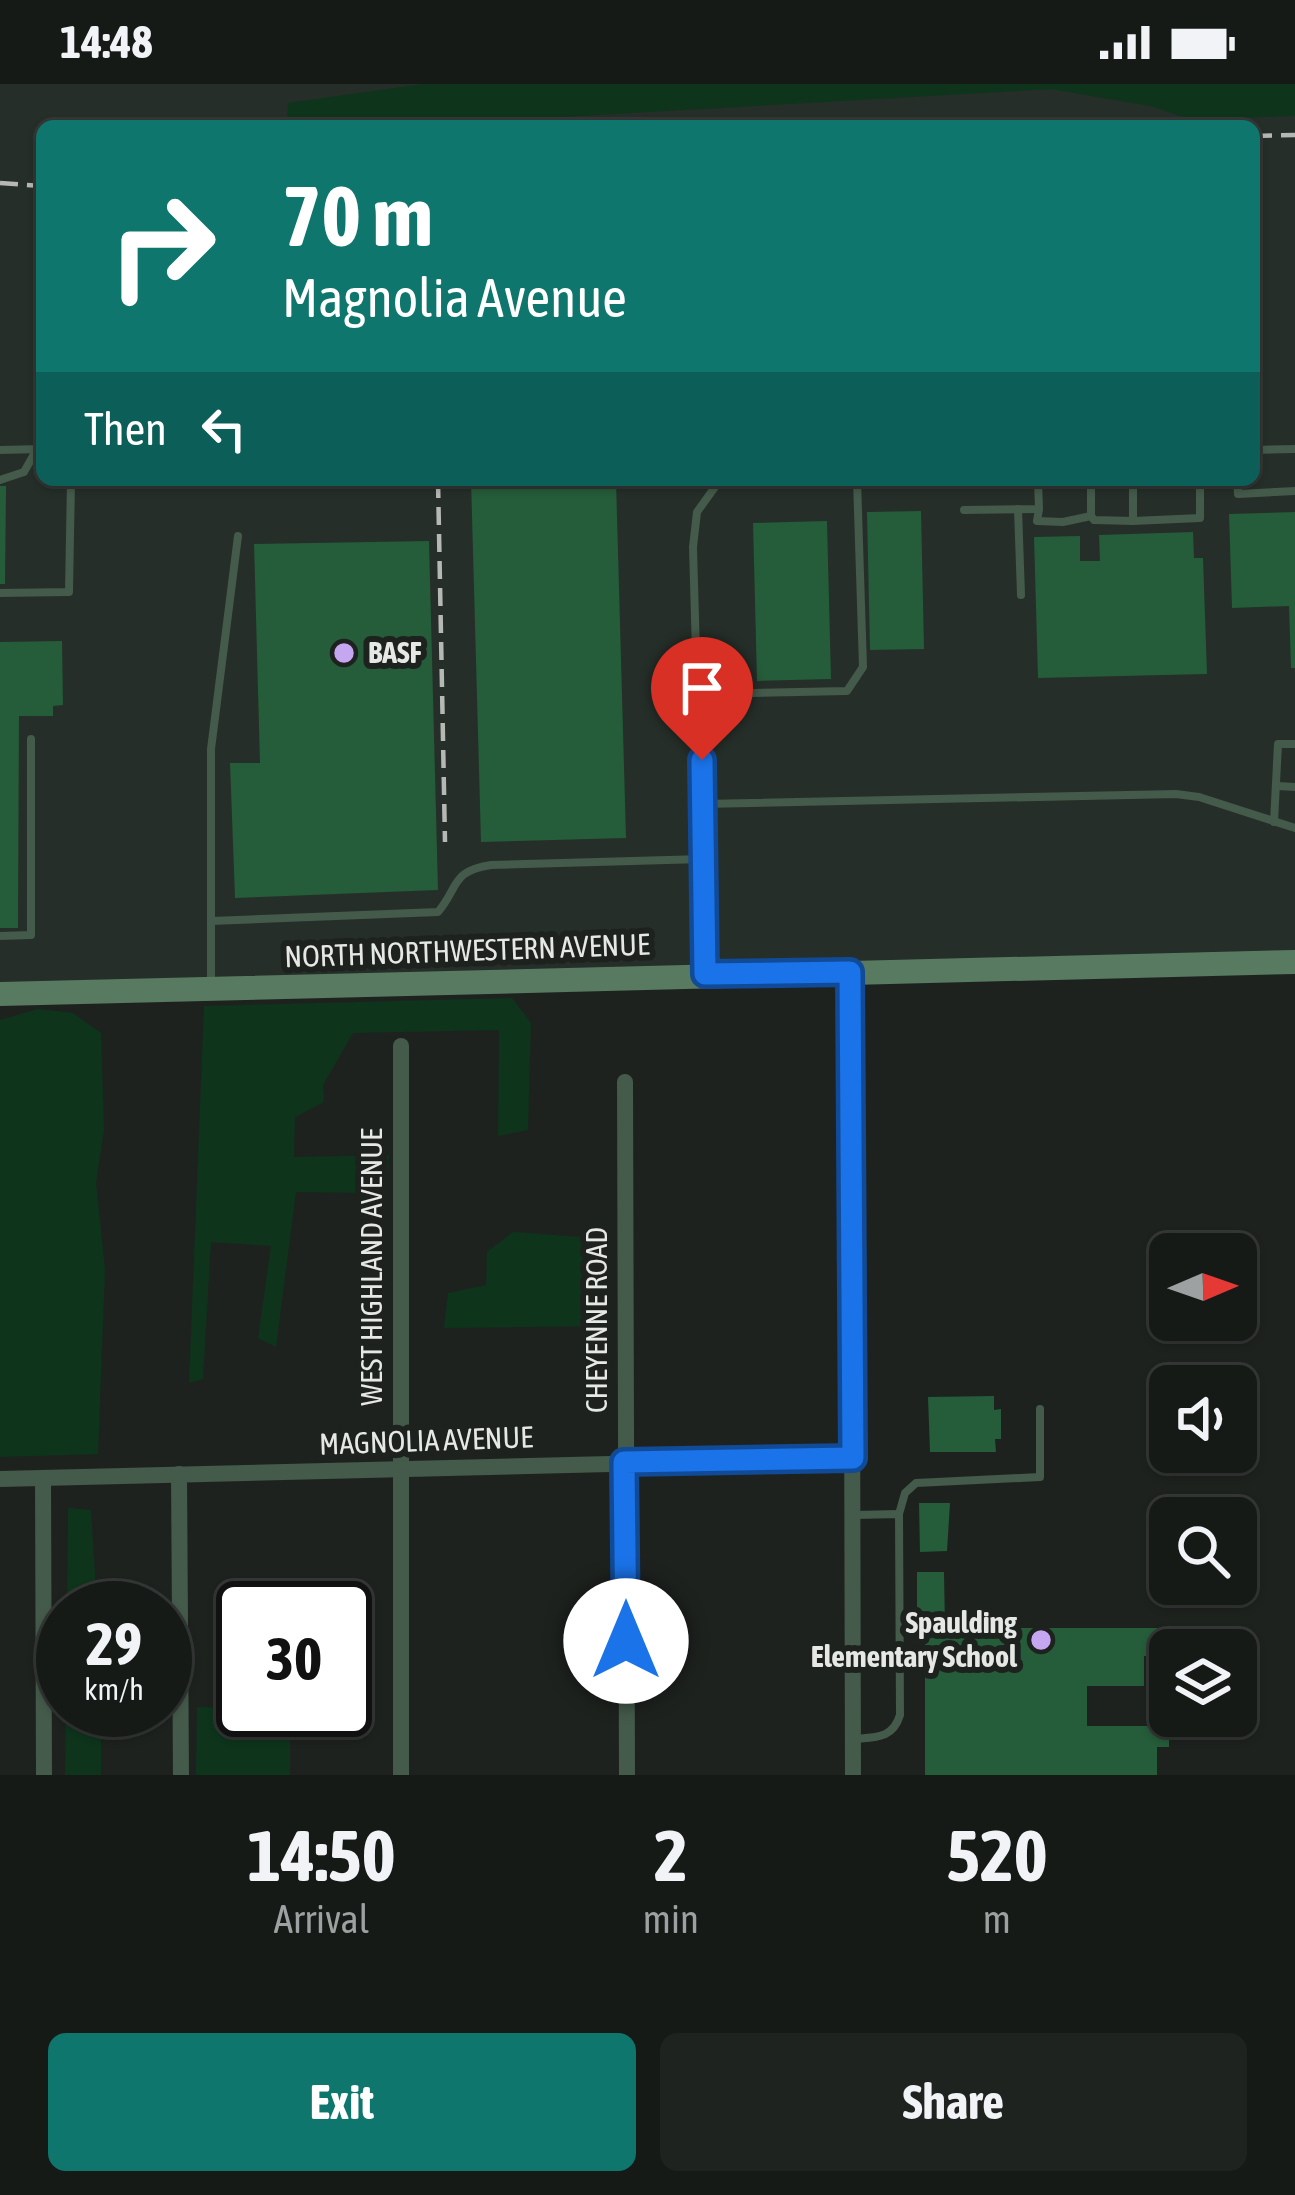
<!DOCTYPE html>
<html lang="en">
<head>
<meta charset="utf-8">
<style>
	body { margin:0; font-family:"Asap Condensed",sans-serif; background:#1f2320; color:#f1f3f6; height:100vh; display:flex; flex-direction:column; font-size:45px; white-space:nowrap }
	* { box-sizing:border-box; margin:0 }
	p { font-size:39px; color:#9ea1a1 }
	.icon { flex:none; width:66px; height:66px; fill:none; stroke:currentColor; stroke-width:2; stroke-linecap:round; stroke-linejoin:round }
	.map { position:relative; height:1691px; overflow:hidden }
	.details { display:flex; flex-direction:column; background:#161a17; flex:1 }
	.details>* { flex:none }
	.hud { position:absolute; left:36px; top:36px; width:1224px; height:366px; border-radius:18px; box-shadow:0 3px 9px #0004,0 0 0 3px #353836; background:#0f766e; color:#fff; overflow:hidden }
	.needle { width:78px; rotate:88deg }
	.fabs { position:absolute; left:1149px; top:1149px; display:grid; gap:24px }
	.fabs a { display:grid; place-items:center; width:108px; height:108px; border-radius:18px; background:#161a17; box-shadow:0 3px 9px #0004,0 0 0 3px #353836; font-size:60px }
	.speed { position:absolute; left:36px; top:1497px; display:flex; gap:24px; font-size:60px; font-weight:700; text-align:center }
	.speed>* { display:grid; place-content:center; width:156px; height:156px; border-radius:50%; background:#161a17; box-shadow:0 3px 9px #0004,0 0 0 3px #353836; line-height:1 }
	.speed small { font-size:30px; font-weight:400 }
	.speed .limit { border:6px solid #111; border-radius:18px; background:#fff; color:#111 }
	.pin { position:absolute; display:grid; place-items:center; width:102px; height:102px; color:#fff; margin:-123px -51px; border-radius:50% 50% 50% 0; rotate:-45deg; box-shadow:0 0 12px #0007 }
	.pin .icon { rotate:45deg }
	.me { position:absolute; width:132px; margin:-66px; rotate:0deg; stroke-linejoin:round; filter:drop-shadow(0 0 9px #0008) }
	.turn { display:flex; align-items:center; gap:42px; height:252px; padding:0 48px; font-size:54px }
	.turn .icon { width:156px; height:156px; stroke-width:2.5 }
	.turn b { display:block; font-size:84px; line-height:102px }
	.then { display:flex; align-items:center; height:114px; padding:0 48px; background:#0003; gap:24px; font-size:45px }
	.eta { display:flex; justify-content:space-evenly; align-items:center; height:204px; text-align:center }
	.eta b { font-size:72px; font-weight:700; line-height:84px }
	.primary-button { display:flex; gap:24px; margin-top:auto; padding:24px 48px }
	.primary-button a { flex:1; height:138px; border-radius:18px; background:#0f766e; color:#fff; font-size:48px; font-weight:700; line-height:138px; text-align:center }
	.primary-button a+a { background:#1f2320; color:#f1f3f6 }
	.status { display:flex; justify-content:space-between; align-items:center; height:84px; padding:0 60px; background:#161a17; direction:ltr }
	.status svg { height:33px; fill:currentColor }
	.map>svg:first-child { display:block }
</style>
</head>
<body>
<div class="status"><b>14:48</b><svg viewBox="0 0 49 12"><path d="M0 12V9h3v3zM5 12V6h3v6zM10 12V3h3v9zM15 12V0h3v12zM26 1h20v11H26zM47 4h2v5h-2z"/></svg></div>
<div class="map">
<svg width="1295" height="1691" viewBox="0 0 1295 1691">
	<rect width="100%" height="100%" fill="#1e221f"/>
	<!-- built -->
	<path fill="#252e28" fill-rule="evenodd" d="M0 0H1295V880L0 915ZM42 42H1254V396H42Z"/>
	<!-- green -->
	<g fill="#0e341c">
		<polygon points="423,0 1295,0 1295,32 1190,35 1150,22 1051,5 405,42 287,42 288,19"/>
		<polygon points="512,914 531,939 528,1046 498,1052 499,946 353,949 323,1001 324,1018 295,1033 294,1073 389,1071 385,1147 364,1142 363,1109 296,1108 276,1263 258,1254 271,1162 211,1158 203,1295 189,1299 204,922"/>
		<polygon points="38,925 73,929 101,949 104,1046 96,1098 105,1186 98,1370 0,1373 0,936"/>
		<polygon points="513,1148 609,1155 609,1242 444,1244 448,1209 486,1201 487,1168"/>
		<polygon points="68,1424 91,1426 97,1524 67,1524"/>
		<polygon points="197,1623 231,1624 257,1650 290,1652 290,1691 196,1691"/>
		<polygon points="66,1626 101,1626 101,1691 65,1691"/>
	</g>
	<!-- building -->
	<g fill="#255c39">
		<polygon points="471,396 616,396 626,754 481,758"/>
		<polygon points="0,402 6,402 5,500 0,500"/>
		<polygon points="921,427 924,565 870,566 867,428"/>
		<polygon points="1295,428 1295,584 1291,584 1289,522 1232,524 1229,430"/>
		<polygon points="827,437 831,595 757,597 753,439"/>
		<polygon points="1193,448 1194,474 1203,474 1207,590 1038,594 1034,453 1080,452 1080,477 1100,477 1099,451"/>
		<polygon points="429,457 438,806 235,814 230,679 260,679 254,460"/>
		<polygon points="62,557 63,621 53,622 53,632 19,632 18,844 0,844 0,558"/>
		<polygon points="994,1312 994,1326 1001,1325 1001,1355 995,1355 996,1368 930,1368 928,1313"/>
		<polygon points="919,1419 950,1419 947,1467 920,1468"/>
		<polygon points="917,1488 944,1488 945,1544 1157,1544 1157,1572 1144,1572 1144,1602 1087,1602 1087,1642 1169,1642 1169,1663 1157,1663 1157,1691 925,1691 925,1541 917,1541"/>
	</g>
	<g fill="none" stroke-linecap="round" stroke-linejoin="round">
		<!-- lane -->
		<g stroke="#445a4a" stroke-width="8">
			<polyline points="0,366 41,365"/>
			<polyline points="1254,366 1295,365"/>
			<polyline points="0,396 24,388 37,365"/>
			<polyline points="1237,396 1238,410 1295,407"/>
			<polyline points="1018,425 1021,511"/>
			<polyline points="1039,425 1037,437 1063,438 1091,432 1091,396"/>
			<polyline points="964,426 1039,425 1038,396"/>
			<polyline points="1091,432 1094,436 1133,437 1133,396"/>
			<polyline points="1133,437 1200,434 1200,396"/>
			<polyline points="0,509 69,508 71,396"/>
			<polyline points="699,610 847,607 863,583 857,396"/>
			<polyline points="1278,702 1295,703"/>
			<polyline points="702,720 1176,710 1199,713 1295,744"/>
			<polyline points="1274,738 1278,660 1295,660"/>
			<path d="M211 837 438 828C459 803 451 787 491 781L703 775"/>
			<polyline points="0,852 31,851 31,655"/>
			<polyline points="705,889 693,463 697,428 720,396"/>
			<polyline points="211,903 211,665 238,452"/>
			<polyline points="899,1430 905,1409 916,1399 1040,1393 1040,1325"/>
			<path d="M855 1431 899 1430 900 1631C893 1654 877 1653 855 1655"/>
		</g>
		<!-- street -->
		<g stroke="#445a4a" stroke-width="16">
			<polyline points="851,888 853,1691"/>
			<polyline points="401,962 401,1691"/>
			<polyline points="625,998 627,1691"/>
			<polyline points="179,1390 181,1691"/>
			<polyline points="43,1394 44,1691"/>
			<polyline points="0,1395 853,1374"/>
		</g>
		<!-- secondary -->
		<polyline stroke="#577a61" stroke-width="24" points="0,910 1295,878"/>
		<!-- rail -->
		<g stroke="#b6b8b6" stroke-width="4.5" stroke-dasharray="18 9" stroke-linecap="butt">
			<polyline points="1254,52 1295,51"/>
			<polyline points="0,99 42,102"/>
			<polyline points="438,396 445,758"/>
		</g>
	</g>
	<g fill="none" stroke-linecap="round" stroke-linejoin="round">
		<!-- route casing -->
		<g stroke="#114b97" stroke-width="30">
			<polyline id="route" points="626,1557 624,1378 853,1374 850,888 705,890 702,676"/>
		</g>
		<!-- route -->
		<use href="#route" stroke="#1a73e8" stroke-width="21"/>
	</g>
	<!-- markers -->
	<g fill="#c5a6f0" stroke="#1e221f" stroke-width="4.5">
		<circle cx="344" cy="569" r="12"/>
		<circle cx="1041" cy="1556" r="12"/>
	</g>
	<g text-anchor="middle" stroke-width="12" stroke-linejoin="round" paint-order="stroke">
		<!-- poi labels -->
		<g font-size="30" font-weight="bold" fill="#e6e8e6" stroke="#1e221f" text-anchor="start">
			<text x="368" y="579">BASF</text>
			<text x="1017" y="1549" text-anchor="end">Spaulding<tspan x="1017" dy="34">Elementary School</tspan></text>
		</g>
		<!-- street labels -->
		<g font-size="30" fill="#e6e8e6" stroke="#1e221f">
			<text transform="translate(467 867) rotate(-2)" y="10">NORTH NORTHWESTERN AVENUE</text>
			<text transform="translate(372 1183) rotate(-90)" y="10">WEST HIGHLAND AVENUE</text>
			<text transform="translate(597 1236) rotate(-90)" y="10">CHEYENNE ROAD</text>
			<text transform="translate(426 1357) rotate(-2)" y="10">MAGNOLIA AVENUE</text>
		</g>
	</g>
</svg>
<div class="fabs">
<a><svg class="needle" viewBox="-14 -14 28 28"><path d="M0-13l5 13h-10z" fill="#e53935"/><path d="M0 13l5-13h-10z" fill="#9ea1a1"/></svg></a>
<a><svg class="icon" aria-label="sound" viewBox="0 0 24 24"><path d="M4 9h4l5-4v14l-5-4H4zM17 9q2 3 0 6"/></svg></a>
<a><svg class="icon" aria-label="search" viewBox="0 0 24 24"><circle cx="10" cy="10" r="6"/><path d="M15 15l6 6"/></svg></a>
<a><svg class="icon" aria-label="layers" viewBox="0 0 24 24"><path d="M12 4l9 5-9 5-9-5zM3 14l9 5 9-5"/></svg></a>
</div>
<div class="speed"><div>29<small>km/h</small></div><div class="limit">30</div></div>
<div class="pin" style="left:702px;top:676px;background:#d93025"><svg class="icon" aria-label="arrive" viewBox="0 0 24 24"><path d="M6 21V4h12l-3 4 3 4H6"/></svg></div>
<svg class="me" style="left:626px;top:1557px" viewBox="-20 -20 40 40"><circle r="19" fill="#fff"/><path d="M0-13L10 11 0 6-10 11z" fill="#1a73e8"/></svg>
<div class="hud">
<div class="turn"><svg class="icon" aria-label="right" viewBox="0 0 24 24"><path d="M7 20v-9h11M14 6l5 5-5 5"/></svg><div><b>70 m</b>Magnolia Avenue</div></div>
<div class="then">Then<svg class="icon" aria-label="left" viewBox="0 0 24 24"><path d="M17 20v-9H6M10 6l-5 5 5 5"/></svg></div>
</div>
</div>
<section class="details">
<div class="eta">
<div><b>14:50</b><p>Arrival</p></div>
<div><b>2</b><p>min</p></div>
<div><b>520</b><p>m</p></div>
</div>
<div class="primary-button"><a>Exit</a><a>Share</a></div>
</section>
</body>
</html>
